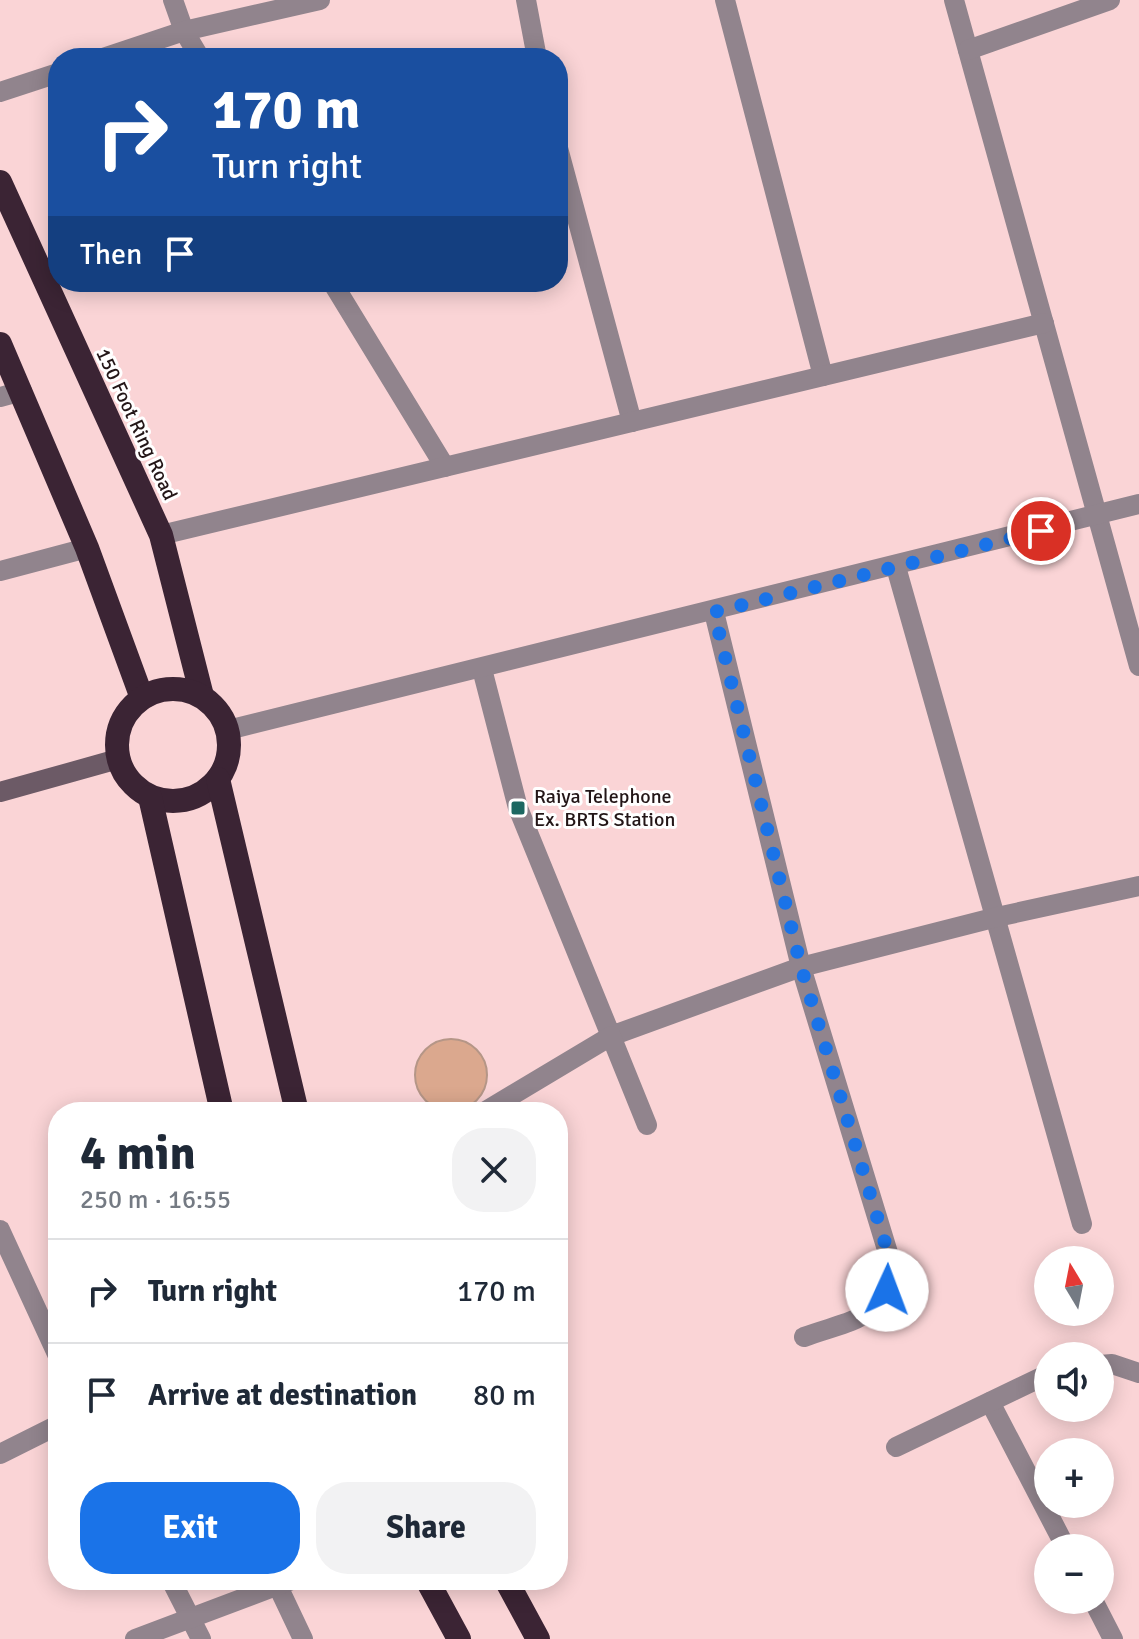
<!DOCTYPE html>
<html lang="en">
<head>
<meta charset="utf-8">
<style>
	body { margin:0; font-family:Signika,sans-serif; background:#f2f2f3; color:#1f2937; height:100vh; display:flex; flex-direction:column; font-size:30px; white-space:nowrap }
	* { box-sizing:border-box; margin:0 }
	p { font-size:26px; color:#747a83 }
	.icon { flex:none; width:44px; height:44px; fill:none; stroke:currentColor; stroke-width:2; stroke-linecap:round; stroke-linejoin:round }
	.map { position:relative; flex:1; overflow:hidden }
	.details { position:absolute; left:48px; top:1102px; width:520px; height:488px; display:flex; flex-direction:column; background:#fff; border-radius:32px; box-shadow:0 4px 20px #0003 }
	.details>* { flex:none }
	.top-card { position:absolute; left:48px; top:48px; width:520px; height:244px; border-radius:32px; box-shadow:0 4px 20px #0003; background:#1a4fa0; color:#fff; overflow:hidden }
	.needle { width:52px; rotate:350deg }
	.tools { position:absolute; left:1034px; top:1246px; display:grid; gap:16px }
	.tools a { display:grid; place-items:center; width:80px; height:80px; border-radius:50%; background:#fff; box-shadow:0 4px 20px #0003; font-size:40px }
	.pin { position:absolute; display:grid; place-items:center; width:68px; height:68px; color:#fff; margin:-34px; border:4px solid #fff; border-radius:50%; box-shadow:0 2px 8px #0007 }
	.me { position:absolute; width:88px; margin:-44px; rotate:2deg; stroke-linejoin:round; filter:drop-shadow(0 0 6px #0008) }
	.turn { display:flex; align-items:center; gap:28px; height:168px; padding:0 32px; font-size:36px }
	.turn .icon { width:104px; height:104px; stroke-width:2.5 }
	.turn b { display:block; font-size:56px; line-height:68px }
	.then { display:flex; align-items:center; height:76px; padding:0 32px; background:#0003; gap:16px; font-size:30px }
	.round { display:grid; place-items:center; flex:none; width:84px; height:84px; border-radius:32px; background:#f2f2f3 }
	.headline { display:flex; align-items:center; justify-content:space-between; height:136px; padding:0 32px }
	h1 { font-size:48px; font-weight:700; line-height:60px }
	.primary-button { display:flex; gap:16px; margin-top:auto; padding:16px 32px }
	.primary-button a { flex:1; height:92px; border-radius:32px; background:#1a73e8; color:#fff; font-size:32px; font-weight:700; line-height:92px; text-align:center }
	.primary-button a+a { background:#f2f2f3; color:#1f2937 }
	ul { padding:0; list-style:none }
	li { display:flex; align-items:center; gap:24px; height:104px; padding:0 32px; border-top:2px solid #e0e1e3 }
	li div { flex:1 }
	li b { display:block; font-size:30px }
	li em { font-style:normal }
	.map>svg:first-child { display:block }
</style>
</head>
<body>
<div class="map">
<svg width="1139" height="1639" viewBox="0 0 1139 1639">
	<rect width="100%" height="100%" fill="#fad4d6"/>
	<!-- building -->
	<circle fill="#dba88e" stroke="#b59687" stroke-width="2" cx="451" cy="1075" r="36"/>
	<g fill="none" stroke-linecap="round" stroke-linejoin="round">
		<!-- street -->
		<g stroke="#91848d" stroke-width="20">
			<polyline points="173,0 184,31 200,58"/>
			<polyline points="526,0 537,58"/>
			<polyline points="725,0 823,376"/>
			<polyline points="954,0 1139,666"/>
			<polyline points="968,50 1110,0"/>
			<polyline points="103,58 184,31 320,0"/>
			<polyline points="0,92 58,73"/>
			<polyline points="558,148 632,422"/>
			<polyline points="332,282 445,467"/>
			<polyline points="0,397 22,391"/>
			<polyline points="161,535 1044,323"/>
			<polyline points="896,567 1082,1224"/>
			<polyline points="0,571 87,548"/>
			<path d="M714 612 801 967 892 1266C879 1323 853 1319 804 1337"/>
			<polyline points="482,669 518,808 611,1036 801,967 997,917 1139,886"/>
			<polyline points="228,730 1139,504"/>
			<polyline points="484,1112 611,1036 647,1125"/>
			<polyline points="0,1230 58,1356"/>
			<polyline points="1100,1365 1112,1364 1139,1373"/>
			<polyline points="990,1402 1066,1548"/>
			<polyline points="896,1447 1048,1374"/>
			<polyline points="0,1454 58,1425"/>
			<polyline points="171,1580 201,1639"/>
			<polyline points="275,1580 303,1639"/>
			<polyline points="1093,1600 1113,1639"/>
			<polyline points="135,1639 292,1580"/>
		</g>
		<!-- secondary -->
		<polyline stroke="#6c5a66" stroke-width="20" points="0,792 118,759"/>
		<!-- highway -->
		<g stroke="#3b2434" stroke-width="24">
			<polyline points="0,182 161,535 202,696"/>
			<polyline points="0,344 87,548 142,698"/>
			<circle cx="173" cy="745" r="56"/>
			<polyline points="218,779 297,1112"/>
			<polyline points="150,797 222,1112"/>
			<polyline points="427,1580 459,1639"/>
			<polyline points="506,1580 538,1639"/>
		</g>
	</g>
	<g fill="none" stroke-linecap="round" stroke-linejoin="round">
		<!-- route -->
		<polyline stroke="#1a73e8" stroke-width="14" stroke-dasharray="0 25.2" points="887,1290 892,1266 801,967 714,612 1041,531"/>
	</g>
	<!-- markers -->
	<rect fill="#1c6761" stroke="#fff" stroke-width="3" x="510" y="800" width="16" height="16" rx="4"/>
	<g text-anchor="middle" stroke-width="6" stroke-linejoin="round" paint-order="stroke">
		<!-- street labels -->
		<g font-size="20" fill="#231617" stroke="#fff">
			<text transform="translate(137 424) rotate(65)" y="7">150 Foot Ring Road</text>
		</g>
		<!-- poi labels -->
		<g font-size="20" fill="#231617" stroke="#fff" text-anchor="start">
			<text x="534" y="803">Raiya Telephone<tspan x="534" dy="23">Ex. BRTS Station</tspan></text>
		</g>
	</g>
</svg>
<div class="tools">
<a><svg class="needle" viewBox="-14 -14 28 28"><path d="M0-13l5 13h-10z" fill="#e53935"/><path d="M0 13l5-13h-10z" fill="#747a83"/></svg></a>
<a><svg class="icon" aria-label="sound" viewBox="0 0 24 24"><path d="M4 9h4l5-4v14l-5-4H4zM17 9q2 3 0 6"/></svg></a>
<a>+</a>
<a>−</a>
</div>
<div class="pin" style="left:1041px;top:531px;background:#d93025"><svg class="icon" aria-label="arrive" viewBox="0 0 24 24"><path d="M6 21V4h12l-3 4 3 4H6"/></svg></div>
<svg class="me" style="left:887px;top:1290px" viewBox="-20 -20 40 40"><circle r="19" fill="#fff"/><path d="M0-13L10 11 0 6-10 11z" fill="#1a73e8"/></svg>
<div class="top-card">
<div class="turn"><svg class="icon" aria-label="right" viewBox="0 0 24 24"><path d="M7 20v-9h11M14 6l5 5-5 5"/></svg><div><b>170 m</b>Turn right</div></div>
<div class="then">Then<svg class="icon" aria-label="arrive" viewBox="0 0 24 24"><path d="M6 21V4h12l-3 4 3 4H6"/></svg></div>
</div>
<section class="details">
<div class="headline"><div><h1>4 min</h1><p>250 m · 16:55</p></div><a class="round"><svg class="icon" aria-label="close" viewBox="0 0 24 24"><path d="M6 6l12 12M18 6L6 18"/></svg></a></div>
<ul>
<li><svg class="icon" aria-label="right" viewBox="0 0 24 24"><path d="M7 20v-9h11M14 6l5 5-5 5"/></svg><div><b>Turn right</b></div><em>170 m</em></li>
<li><svg class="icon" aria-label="arrive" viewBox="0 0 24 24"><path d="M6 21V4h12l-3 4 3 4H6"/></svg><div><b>Arrive at destination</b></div><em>80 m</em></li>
</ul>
<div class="primary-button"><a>Exit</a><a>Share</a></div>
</section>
</div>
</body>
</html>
